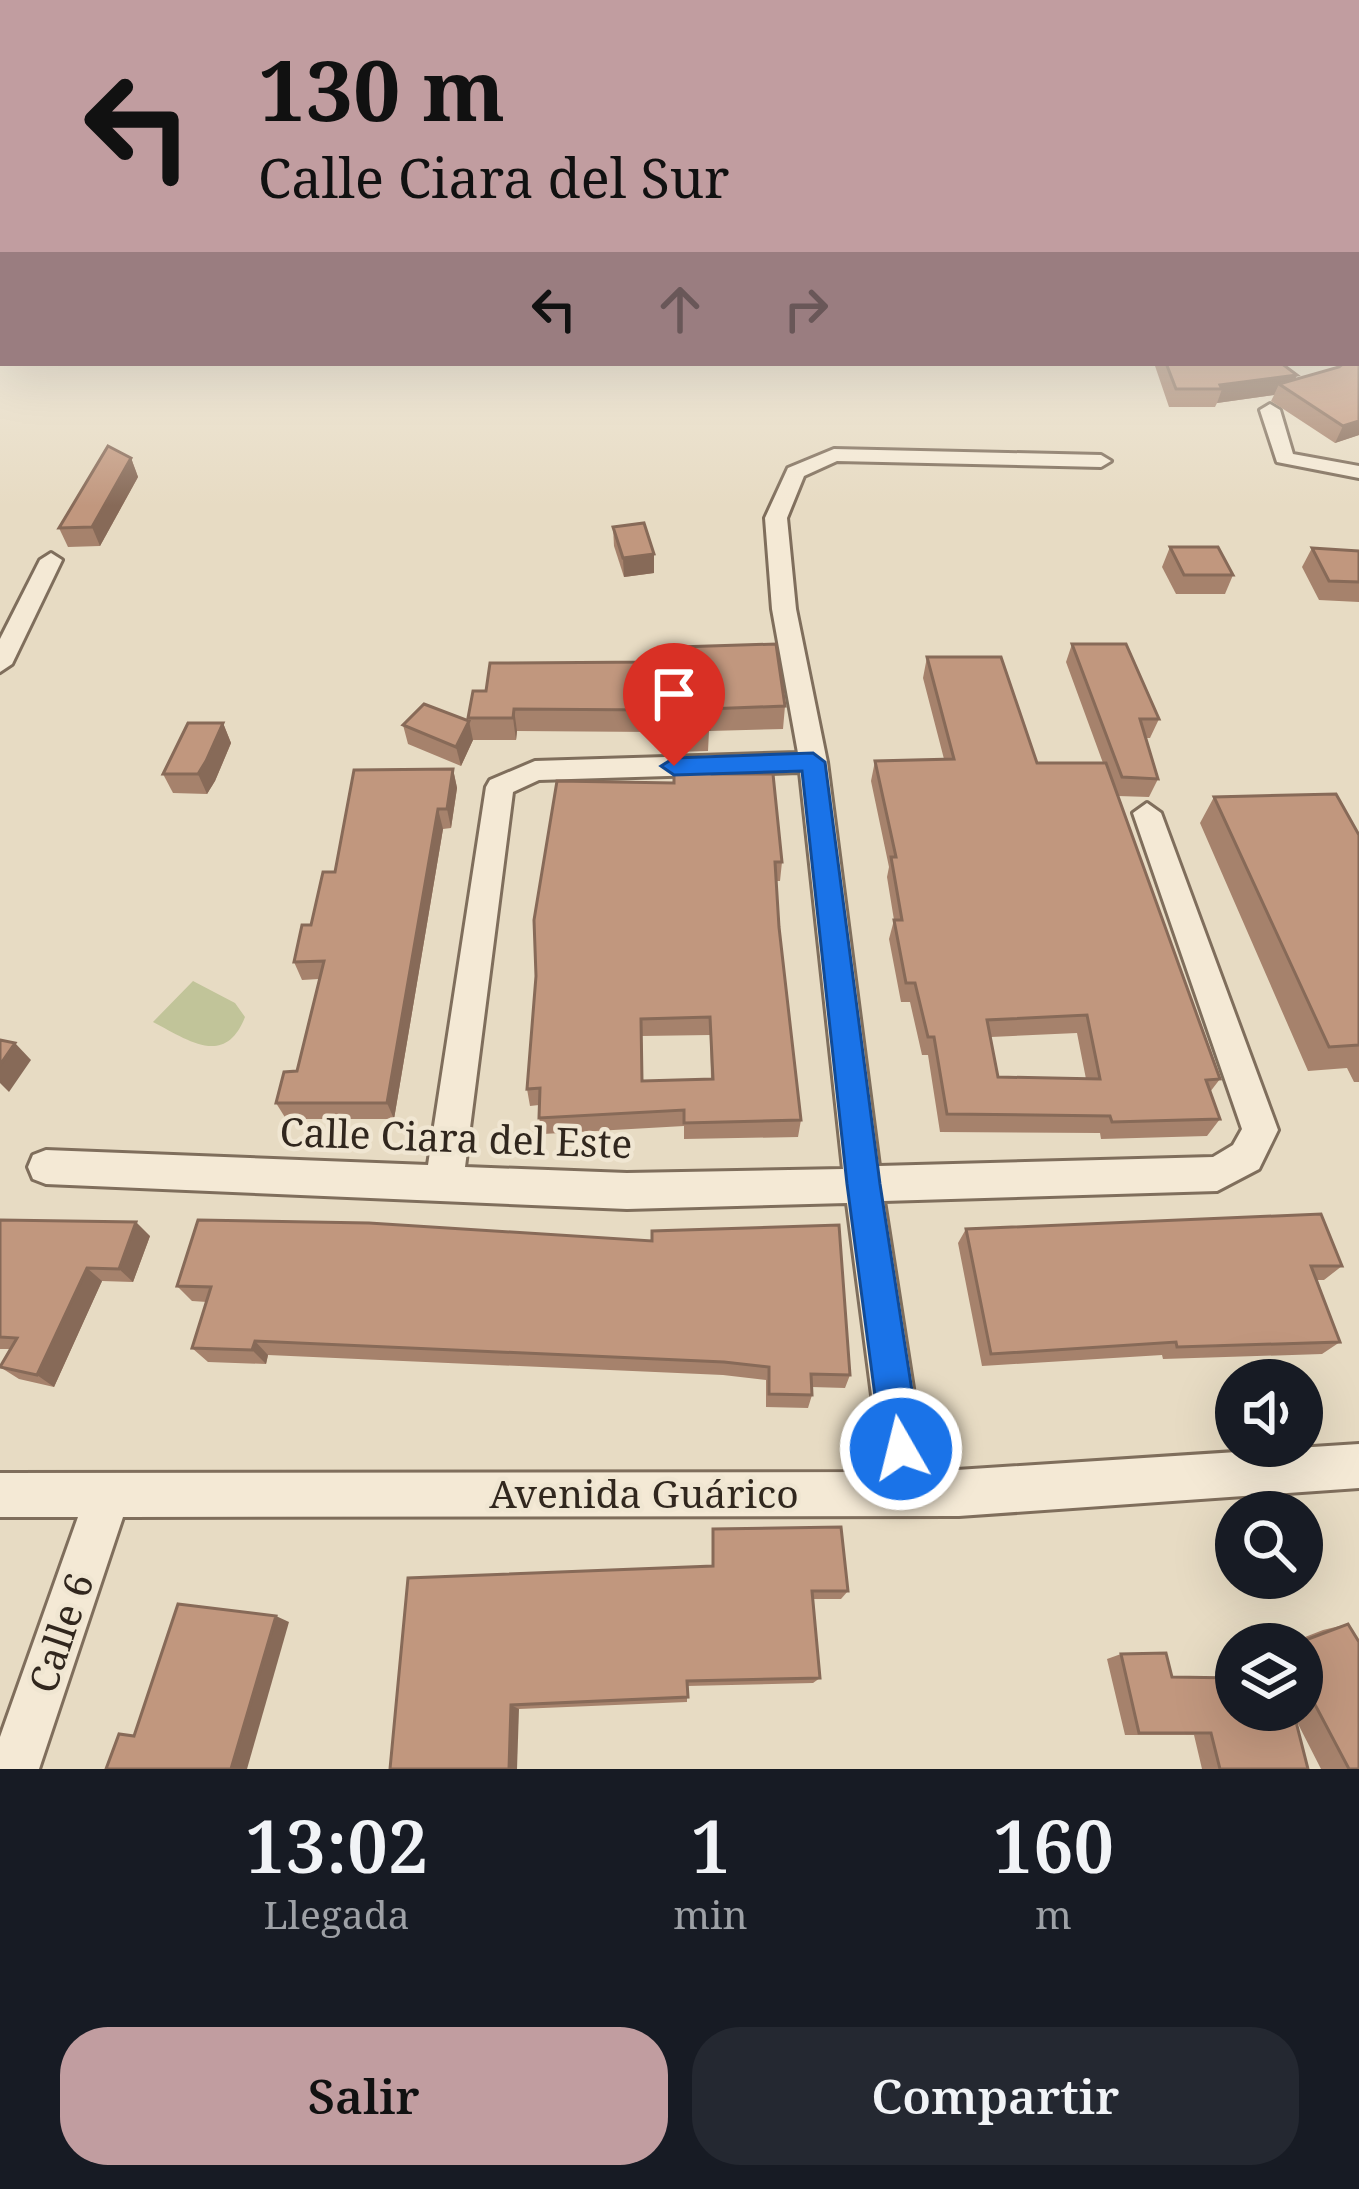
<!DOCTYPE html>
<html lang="es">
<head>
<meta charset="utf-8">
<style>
	body { margin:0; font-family:"Noto Serif",serif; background:#242831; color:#f1f3f6; height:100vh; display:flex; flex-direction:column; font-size:45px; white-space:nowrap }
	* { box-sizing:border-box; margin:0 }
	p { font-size:39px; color:#9ea1a6 }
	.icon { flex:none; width:66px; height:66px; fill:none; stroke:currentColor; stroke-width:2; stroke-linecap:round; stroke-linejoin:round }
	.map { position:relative; height:1769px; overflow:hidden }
	.details { display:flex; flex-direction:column; background:#171b24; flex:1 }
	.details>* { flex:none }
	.top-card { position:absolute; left:0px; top:0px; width:1359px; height:366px; box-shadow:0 12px 48px #0002; background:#c19da0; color:#111; overflow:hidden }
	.controls { position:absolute; left:1215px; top:1359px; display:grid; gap:24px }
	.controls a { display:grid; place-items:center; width:108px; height:108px; border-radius:50%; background:#171b24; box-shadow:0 12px 48px #0002; font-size:60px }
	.pin { position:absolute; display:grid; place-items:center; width:102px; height:102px; color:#fff; margin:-123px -51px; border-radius:50% 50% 50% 0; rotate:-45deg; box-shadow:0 0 12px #0007 }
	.pin .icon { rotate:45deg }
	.me { position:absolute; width:132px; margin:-66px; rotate:352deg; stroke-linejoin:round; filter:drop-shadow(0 0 9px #0008) }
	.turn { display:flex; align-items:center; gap:42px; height:252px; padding:0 60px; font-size:54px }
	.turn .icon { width:156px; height:156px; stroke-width:2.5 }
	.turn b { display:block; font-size:84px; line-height:102px }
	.lanes { display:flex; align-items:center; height:114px; padding:0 60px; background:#0003; justify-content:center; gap:60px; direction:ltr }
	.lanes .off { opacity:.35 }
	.eta { display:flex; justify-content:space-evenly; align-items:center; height:204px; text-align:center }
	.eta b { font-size:72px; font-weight:600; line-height:84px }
	.primary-button { display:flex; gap:24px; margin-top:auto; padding:24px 60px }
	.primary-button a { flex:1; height:138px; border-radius:48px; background:#c19da0; color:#111; font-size:48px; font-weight:600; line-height:138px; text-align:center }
	.primary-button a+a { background:#242831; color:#f1f3f6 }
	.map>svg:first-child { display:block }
</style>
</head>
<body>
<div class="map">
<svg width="1359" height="1769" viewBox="0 0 1359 1769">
	<rect width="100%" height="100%" fill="#e7dbc3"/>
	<!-- green -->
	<path fill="#c1c499" d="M193 981 235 1003 245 1017C225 1068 188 1040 153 1022Z"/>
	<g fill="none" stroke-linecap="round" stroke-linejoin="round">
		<!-- street casing -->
		<g stroke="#7f6e5c" stroke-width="6">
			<g id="street">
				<polygon points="1270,404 1280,410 1293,454 1359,466 1359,478 1277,462 1260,410"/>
				<path d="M834 449 1101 455 1111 461 1101 467 837 461 804 476 787 518 796 609 827 762 879 1166 1213 1157 1233 1145 1242 1129 1133 813 1147 803 1161 813 1278 1130 1259 1169 1217 1191 884 1201 926 1472 1359 1444V1488L959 1516 123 1517 39 1769H0V1737L78 1517H0V1473L882 1472 847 1203 627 1209 46 1184 33 1179 28 1167 33 1155 46 1150 428 1165 486 787 490 780 535 761 798 753 772 609 765 518 788 468ZM800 772 843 1169 627 1173 465 1167 513 792 539 780Z"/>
				<polygon points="51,553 62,560 12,664 0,672 0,639 40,560"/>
			</g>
		</g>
		<!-- street -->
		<use href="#street" fill="#f4e9d5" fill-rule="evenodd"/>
	</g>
	<!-- wall -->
	<g fill="#a6826c" fill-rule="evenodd">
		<polygon points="1356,258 1359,258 1359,333 1356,332"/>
		<polygon points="1359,350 1359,435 1335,443 1271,401 1274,395 1217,403 1215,407 1169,407 1154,363 1281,363 1297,375 1295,380 1339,367"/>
		<polygon points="131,458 138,477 100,546 68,547 59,528"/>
		<polygon points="613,527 654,573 624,577 614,546"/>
		<polygon points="1170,547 1233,575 1225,594 1176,594 1162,567"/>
		<polygon points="1312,548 1359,551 1359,602 1319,600 1302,567"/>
		<path d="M1072 644 1159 719 1150 738H1145L1158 779 1149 797 1118 796 1220 1079 1210 1092 1220 1119 1207 1136 1101 1139 1100 1133 940 1132 928 1055H922L910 1002H901L889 939 894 920 887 877 889 867 871 781 875 761 944 759 923 678 927 657 1037 763H1103L1066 662ZM1077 1033 1086 1079 998 1077 991 1037Z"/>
		<polygon points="486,691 785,706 783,729 709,731 708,751 674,752 674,744 653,745 653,732 517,731 516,740 473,740 461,766 408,744 403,725 469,721 468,718"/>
		<polygon points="223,723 231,743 215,781 207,794 173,793 163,774"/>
		<polygon points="453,769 457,788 451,828 443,829 394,1119 286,1119 276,1103 297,1071 319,979 302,980 294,962 335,872"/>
		<path d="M712 774 782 862 780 881H776L779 927 801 1120 798 1137 684 1139V1126L543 1134 539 1118V1105L530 1106 527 1089 674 783ZM710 1035 711 1079 643 1081 642 1036Z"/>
		<polygon points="1214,797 1359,835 1359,1082 1354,1082 1347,1068 1308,1071 1200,823"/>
		<polygon points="0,1220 150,1236 133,1282 102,1281 54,1387 19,1379 0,1367 11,1349 0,1349"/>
		<polygon points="198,1220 850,1375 845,1388 812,1387 812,1395 808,1408 766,1407 766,1380 723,1375 268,1355 266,1364 208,1362 192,1348 207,1302 192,1301 177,1286"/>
		<polygon points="966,1229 1342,1266 1324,1280 1316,1280 1340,1342 1322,1354 1163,1359 1162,1355 982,1366 958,1243"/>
		<polygon points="713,1529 848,1591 841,1599 813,1599 820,1678 813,1683 687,1686 687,1702 519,1709 390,1769 712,1566"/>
		<polygon points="1348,1624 1359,1769 1321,1769 1295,1718 1308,1769 1202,1769 1194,1735 1125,1735 1107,1659 1121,1654 1236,1710 1302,1710 1302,1644 1287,1644 1323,1630"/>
	</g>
	<!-- shaded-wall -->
	<g fill="#876a58">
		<polygon points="1297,375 1290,391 1279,384 1274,395 1217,403 1222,389 1220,385"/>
		<polygon points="1359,421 1359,435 1335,443 1343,426"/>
		<polygon points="131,458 138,477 100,546 92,527"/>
		<polygon points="654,554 654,573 624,577 623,558"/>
		<polygon points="514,709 517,731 516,740 513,718"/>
		<polygon points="469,721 473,740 461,766 456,747"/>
		<polygon points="223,723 231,743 215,781 207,794 198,774"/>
		<polygon points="453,769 457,788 451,828 447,809"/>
		<polygon points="438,809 443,829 394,1119 387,1103"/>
		<polygon points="15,1043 31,1060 9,1092 0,1083 0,1065"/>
		<polygon points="136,1222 150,1236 133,1282 119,1269"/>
		<polygon points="87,1268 102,1281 54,1387 37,1375"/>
		<polygon points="255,1341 268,1355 266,1364 252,1350"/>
		<polygon points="276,1616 289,1622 247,1769 231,1769"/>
		<polygon points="511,1705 519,1709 517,1769 509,1769"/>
	</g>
	<!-- building -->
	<g fill="#c1977e" stroke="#876a58" stroke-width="3" fill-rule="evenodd">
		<polygon points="1356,258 1359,258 1359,315 1356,314"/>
		<polygon points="1359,350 1359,421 1343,426 1279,384 1339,367 1344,363 1356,363 1356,353"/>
		<polygon points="1166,363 1281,363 1297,375 1220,385 1222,389 1176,389"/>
		<polygon points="108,446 131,458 92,527 59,528"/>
		<polygon points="644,523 654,554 623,558 613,527"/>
		<polygon points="1170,547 1218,547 1233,575 1184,575"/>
		<polygon points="1312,548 1359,551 1359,582 1329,581"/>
		<polygon points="776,644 785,706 707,709 709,729 674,730 674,722 652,723 652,710 514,709 513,718 468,718 473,691 486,691 490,663 652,662 651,656 679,655 679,647"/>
		<polygon points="1072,644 1126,644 1159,719 1140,719 1158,779 1122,777"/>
		<path d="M927 657H1001L1037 763H1106L1220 1079 1206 1080 1220 1119 1112 1122 1110 1116 947 1114 934 1037H928L915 983H906L894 920H902L891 857H896L875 761 954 759ZM1087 1015 1100 1079 998 1077 987 1020Z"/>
		<polygon points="424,704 469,721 456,747 403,725"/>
		<polygon points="188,723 223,723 206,761 198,774 163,774"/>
		<path d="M711 760 712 774H773L782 862H775L779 927 801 1120 684 1123V1110L539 1118 540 1088 527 1089 536 976 534 920 557 781 674 783V761ZM710 1017 713 1079 642 1081 641 1019Z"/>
		<polygon points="453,769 447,809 438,809 387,1103 276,1103 284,1072 297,1071 324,961 294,962 302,925 311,925 323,872 335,872 354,770"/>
		<polygon points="1336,794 1359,835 1359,1045 1329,1047 1214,797"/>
		<polygon points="0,1040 15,1043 0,1065"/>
		<polygon points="1321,1214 1342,1266 1311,1266 1340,1342 1177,1347 1176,1342 991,1354 966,1229"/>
		<polygon points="0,1220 136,1222 119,1269 87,1268 37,1375 0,1367 17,1338 0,1337"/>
		<polygon points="198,1220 369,1223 652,1241 652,1231 839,1225 850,1375 811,1374 812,1395 769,1394 769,1367 724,1362 255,1341 252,1350 192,1348 211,1287 177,1286"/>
		<polygon points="841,1527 848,1591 812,1591 820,1678 687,1681 688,1697 511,1705 509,1769 390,1769 408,1578 713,1566 713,1529"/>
		<polygon points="178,1604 276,1616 231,1769 106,1769 119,1734 134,1736"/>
		<polygon points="1348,1624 1359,1642 1359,1769 1349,1769 1302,1680 1302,1644 1295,1644"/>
		<polygon points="1166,1653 1172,1677 1236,1678 1236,1710 1293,1710 1308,1769 1220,1769 1211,1733 1139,1733 1121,1654"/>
	</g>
	<!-- sky -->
	<linearGradient id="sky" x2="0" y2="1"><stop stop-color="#8db7d3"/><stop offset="0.51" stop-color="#f4efe4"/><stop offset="1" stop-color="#f4efe4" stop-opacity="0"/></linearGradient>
	<rect width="1359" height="506" fill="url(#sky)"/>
	<!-- route -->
	<polygon fill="#1a73e8" stroke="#114b97" stroke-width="3" points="813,753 825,762 880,1184 921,1449 915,1463 901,1469 887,1463 882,1449 847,1184 802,771 674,775 661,766 674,758"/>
	<g text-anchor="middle" stroke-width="9" stroke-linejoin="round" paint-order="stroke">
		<!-- near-street labels -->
		<g font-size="39" fill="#31271e" stroke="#f0e6d2">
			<text transform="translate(456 1138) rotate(2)" y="14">Calle Ciara del Este</text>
			<text x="644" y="1508">Avenida Guárico</text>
			<text transform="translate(61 1633) rotate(-71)" y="14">Calle 6</text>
		</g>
	</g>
</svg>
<div class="controls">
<a><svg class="icon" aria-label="sound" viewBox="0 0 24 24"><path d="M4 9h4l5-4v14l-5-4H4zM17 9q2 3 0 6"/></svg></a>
<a><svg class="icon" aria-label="search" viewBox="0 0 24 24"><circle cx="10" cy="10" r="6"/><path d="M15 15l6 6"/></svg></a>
<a><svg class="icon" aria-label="layers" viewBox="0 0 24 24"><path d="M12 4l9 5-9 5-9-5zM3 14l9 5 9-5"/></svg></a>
</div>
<div class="pin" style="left:674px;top:766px;background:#d93025"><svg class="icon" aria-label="arrive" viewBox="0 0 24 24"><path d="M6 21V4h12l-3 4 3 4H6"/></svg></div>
<svg class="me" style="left:901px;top:1449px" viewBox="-20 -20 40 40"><circle r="17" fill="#1a73e8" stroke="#fff" stroke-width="3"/><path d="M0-11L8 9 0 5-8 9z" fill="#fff"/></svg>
<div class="top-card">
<div class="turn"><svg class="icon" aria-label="left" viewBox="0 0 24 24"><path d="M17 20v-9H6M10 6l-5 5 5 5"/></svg><div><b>130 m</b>Calle Ciara del Sur</div></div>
<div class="lanes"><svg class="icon" aria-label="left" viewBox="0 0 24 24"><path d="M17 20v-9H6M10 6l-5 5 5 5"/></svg><svg class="icon off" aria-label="ahead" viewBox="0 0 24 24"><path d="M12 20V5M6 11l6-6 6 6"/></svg><svg class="icon off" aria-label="right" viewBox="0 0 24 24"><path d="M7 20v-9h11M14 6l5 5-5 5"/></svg></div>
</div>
</div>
<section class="details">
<div class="eta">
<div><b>13:02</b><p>Llegada</p></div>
<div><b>1</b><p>min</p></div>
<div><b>160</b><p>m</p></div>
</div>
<div class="primary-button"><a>Salir</a><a>Compartir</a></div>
</section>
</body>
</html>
